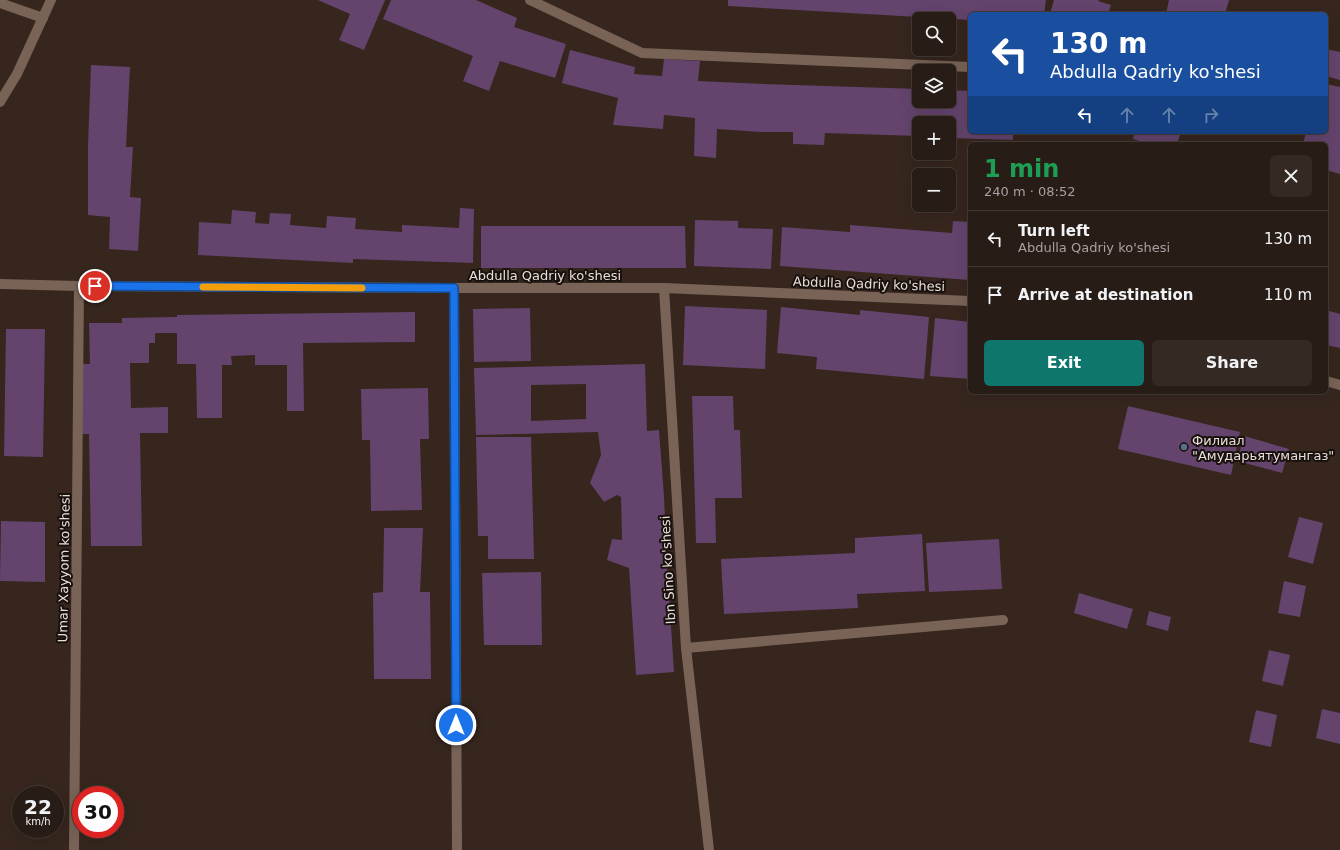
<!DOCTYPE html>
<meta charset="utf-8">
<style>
:root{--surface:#281c16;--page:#342923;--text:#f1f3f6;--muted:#a5a1a1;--line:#443a35;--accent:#0f766e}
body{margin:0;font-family:"DejaVu Sans",sans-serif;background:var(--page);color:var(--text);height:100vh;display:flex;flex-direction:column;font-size:15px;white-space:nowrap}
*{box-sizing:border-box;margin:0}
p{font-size:13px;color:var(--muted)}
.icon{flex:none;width:22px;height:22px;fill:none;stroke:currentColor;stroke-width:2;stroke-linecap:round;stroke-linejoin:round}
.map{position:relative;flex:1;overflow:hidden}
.panel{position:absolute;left:968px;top:142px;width:360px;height:252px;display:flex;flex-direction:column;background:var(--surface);border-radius:6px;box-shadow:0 4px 16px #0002,0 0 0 1px var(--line)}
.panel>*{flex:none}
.top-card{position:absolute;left:968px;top:12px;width:360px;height:122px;border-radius:6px;box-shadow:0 4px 16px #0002,0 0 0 1px var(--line);background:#1a4fa0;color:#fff;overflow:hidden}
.buttons{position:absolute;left:912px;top:12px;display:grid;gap:8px}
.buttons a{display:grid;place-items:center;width:44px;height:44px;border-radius:6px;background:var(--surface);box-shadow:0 4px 16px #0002,0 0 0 1px var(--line);font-size:20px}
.speed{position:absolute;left:12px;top:786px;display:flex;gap:8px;font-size:20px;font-weight:700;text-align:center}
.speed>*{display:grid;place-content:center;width:52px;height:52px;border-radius:50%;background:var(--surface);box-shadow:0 4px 16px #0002,0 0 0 1px var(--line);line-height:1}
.speed small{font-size:10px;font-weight:400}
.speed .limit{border:6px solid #d22;background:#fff;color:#111}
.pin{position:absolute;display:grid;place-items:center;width:34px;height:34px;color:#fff;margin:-17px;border:2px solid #fff;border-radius:50%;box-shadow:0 1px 4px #0007}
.me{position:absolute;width:44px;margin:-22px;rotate:0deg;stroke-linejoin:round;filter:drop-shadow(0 0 3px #0008)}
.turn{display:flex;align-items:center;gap:14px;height:84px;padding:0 16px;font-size:18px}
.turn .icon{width:52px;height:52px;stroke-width:2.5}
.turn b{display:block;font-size:28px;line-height:34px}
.lanes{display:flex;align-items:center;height:38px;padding:0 16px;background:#0003;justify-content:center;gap:20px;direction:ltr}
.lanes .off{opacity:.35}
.round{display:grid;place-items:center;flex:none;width:42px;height:42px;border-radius:6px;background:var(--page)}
.head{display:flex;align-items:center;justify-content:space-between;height:68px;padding:0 16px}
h1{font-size:24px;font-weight:700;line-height:30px;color:#1e9e55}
.button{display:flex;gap:8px;margin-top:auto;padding:8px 16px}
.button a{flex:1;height:46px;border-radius:6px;background:var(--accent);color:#fff;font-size:16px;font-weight:700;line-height:46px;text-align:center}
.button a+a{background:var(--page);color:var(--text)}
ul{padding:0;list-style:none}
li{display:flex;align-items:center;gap:12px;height:56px;padding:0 16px;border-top:1px solid var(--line)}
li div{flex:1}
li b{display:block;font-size:15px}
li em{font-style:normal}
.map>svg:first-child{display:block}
</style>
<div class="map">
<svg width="1340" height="850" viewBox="0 0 1340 850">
<rect width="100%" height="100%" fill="#36261e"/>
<g fill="#64446d" fill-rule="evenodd">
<path d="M 318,0 L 385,0 L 364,50 L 339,40 L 350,14 Z"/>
<path d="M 391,0 L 476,0 L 517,18 L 514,27 L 566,44 L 555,78 L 500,61 L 489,91 L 463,81 L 473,56 L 383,19 Z"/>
<path d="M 728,0 L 1046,0 L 1044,14 L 970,14 L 970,20 L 728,6 Z"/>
<path d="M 1054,0 L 1099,0 L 1098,1 L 1111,5 L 1108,14 L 1050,14 Z"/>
<path d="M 1169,0 L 1229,0 L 1225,14 L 1166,14 Z"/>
<path d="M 1326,49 L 1340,52 L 1340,80 L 1326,76 Z"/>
<path d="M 570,50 L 635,67 L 634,74 L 662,76 L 664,59 L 700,61 L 698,81 L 764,84 L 919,89 L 919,101 L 949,101 L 949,90 L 970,91 L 970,132 L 1013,132 L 1013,140 L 949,138 L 949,123 L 919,123 L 919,136 L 825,133 L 824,145 L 793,144 L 793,132 L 761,132 L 717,129 L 716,158 L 694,156 L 695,118 L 664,115 L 663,129 L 613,125 L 618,98 L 562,83 Z"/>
<path d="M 91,65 L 130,67 L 126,147 L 133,147 L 130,197 L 141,198 L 138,251 L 109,249 L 110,217 L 88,215 L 88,145 Z"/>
<path d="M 1326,84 L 1340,87 L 1340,174 L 1326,170 L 1326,144 L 1303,144 L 1306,132 L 1326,132 Z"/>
<path d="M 1015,132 L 1039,132 L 1039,134 L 1015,133 Z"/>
<path d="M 1135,132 L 1181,132 L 1177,144 L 1150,144 L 1133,139 Z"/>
<path d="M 460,208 L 474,209 L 473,263 L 353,259 L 353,263 L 198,255 L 199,222 L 231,224 L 232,210 L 256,212 L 255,223 L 269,224 L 270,213 L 291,214 L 290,225 L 326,228 L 327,216 L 356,218 L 355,229 L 402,232 L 402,225 L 459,228 Z"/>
<path d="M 695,220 L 738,221 L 738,228 L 773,229 L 771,269 L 694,266 Z"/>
<path d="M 953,221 L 970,222 L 970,280 L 780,266 L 782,227 L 850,232 L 850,225 L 952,233 Z"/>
<path d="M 481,226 L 685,226 L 686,268 L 481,268 Z"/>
<path d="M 685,306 L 767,310 L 765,369 L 683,365 Z"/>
<path d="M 781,307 L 860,315 L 860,310 L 929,317 L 924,379 L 816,369 L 817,357 L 777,353 Z"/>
<path d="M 530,308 L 531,361 L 474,362 L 473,309 Z"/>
<path d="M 1326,310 L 1340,314 L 1340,348 L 1326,345 Z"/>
<path d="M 415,312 L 415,342 L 303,343 L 304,411 L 287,411 L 287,365 L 255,365 L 255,355 L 231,356 L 232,365 L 222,365 L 222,418 L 197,418 L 196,364 L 177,364 L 177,333 L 155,333 L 155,343 L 149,343 L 149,363 L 130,363 L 131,408 L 168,407 L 168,433 L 140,433 L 142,546 L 91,546 L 89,434 L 82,434 L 81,364 L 90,364 L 89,323 L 122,323 L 122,318 L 177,317 L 177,315 Z"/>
<path d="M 935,318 L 970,322 L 970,379 L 930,376 Z"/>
<path d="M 6,329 L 45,329 L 43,457 L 4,456 Z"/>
<path d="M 645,364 L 647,431 L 659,430 L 664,496 L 667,566 L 674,672 L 636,675 L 629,568 L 607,560 L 612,539 L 622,540 L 621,497 L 617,495 L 604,502 L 590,483 L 601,455 L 598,432 L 476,435 L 474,368 ZM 586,384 L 586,419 L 531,421 L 531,385 Z"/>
<path d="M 428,388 L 429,439 L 420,439 L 422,510 L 371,511 L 370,440 L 362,440 L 361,389 Z"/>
<path d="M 692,396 L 733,396 L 734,430 L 740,430 L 742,498 L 715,498 L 716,543 L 696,543 Z"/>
<path d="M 1128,406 L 1240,432 L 1231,475 L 1118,449 Z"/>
<path d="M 1244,436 L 1289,449 L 1282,473 L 1237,461 Z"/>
<path d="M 476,437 L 531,437 L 534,559 L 488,559 L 488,536 L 478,536 Z"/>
<path d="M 1299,517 L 1323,523 L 1313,564 L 1288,557 Z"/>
<path d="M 1,521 L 45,522 L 45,582 L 0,581 Z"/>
<path d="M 384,528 L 423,528 L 420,592 L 430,592 L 431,679 L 374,679 L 373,593 L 383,592 Z"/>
<path d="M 922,534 L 925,591 L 857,594 L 858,608 L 724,614 L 721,559 L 855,553 L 855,538 Z"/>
<path d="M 999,539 L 1002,589 L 929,592 L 926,543 Z"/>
<path d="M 541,572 L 542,645 L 484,645 L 482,573 Z"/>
<path d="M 1284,581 L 1306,586 L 1300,617 L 1278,613 Z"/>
<path d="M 1079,593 L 1133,609 L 1127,629 L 1074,613 Z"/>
<path d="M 1149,611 L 1171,617 L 1168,631 L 1146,625 Z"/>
<path d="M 1269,650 L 1290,655 L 1283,686 L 1262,681 Z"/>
<path d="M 1322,709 L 1340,713 L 1340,744 L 1316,738 Z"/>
<path d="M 1256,710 L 1277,715 L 1271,747 L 1249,742 Z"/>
</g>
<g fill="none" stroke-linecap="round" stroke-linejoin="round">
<g stroke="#796356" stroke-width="10">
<path d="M 530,0 L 642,53 L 970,67"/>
<path d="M 0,3 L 43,18"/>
<path d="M 0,102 L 17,74 L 51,0"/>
<path d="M 0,284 L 79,286 L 454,288 L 664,288 L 970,301"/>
<path d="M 454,288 L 457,850"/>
<path d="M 664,288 L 686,648 L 709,850"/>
<path d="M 1326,381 L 1340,385"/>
<path d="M 686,648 L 1003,620"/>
<path d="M 74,850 L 79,286"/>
</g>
</g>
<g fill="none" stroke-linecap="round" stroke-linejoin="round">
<defs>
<path id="route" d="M 95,286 L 454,288 L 456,725"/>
</defs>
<use href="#route" stroke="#114b97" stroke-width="10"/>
<use href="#route" stroke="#1a73e8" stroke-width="7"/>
<path stroke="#f59e0b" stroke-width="7" d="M 203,287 L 362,288"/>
</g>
<circle fill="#5c6f8a" stroke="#18110d" stroke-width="1.5" cx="1184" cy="447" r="4"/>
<g text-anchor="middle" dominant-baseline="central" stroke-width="4" stroke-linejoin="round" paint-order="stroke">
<g font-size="13" fill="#e8ddd8" stroke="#18110d">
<text x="545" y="275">Abdulla Qadriy ko'shesi</text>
<text transform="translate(869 284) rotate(2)">Abdulla Qadriy ko'shesi</text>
<text transform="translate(64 568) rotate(-89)">Umar Xayyom ko'shesi</text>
<text transform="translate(668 570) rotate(-93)">Ibn Sino ko'shesi</text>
</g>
<g font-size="13" fill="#e8ddd8" stroke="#18110d" text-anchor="start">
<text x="1192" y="440">Филиал<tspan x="1192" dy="15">"Амударьятумангаз"</tspan></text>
</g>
</g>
</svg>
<div class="buttons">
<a><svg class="icon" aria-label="search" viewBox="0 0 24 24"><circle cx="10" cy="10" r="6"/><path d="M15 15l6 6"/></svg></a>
<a><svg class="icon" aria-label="layers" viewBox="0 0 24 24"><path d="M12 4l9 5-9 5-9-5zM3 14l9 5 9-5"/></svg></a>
<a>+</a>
<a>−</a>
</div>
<div class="speed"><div>22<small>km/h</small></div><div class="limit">30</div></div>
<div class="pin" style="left:95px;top:286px;background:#d93025"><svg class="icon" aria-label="arrive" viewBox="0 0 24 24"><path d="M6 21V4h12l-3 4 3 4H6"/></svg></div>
<svg class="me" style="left:456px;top:725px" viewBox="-20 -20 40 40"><circle r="17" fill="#1a73e8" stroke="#fff" stroke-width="3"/><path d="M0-11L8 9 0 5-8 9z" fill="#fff"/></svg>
<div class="top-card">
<div class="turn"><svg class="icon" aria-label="left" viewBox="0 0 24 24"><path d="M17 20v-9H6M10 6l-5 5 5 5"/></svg><div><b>130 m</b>Abdulla Qadriy ko'shesi</div></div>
<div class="lanes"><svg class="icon" aria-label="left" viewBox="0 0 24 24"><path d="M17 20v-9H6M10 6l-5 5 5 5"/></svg><svg class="icon off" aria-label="ahead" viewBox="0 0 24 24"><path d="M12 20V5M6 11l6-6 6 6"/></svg><svg class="icon off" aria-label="ahead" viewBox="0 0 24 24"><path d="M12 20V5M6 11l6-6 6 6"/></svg><svg class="icon off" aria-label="right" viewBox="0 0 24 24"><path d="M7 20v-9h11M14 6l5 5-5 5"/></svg></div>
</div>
<section class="panel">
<div class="head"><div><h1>1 min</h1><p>240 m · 08:52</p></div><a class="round"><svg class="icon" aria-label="close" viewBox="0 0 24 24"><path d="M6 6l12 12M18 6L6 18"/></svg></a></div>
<ul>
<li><svg class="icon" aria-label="left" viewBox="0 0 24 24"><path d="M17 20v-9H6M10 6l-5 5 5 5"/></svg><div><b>Turn left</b><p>Abdulla Qadriy ko'shesi</p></div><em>130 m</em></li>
<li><svg class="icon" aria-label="arrive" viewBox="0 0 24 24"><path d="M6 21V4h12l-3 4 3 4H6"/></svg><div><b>Arrive at destination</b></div><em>110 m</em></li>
</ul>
<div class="button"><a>Exit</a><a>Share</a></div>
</section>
</div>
